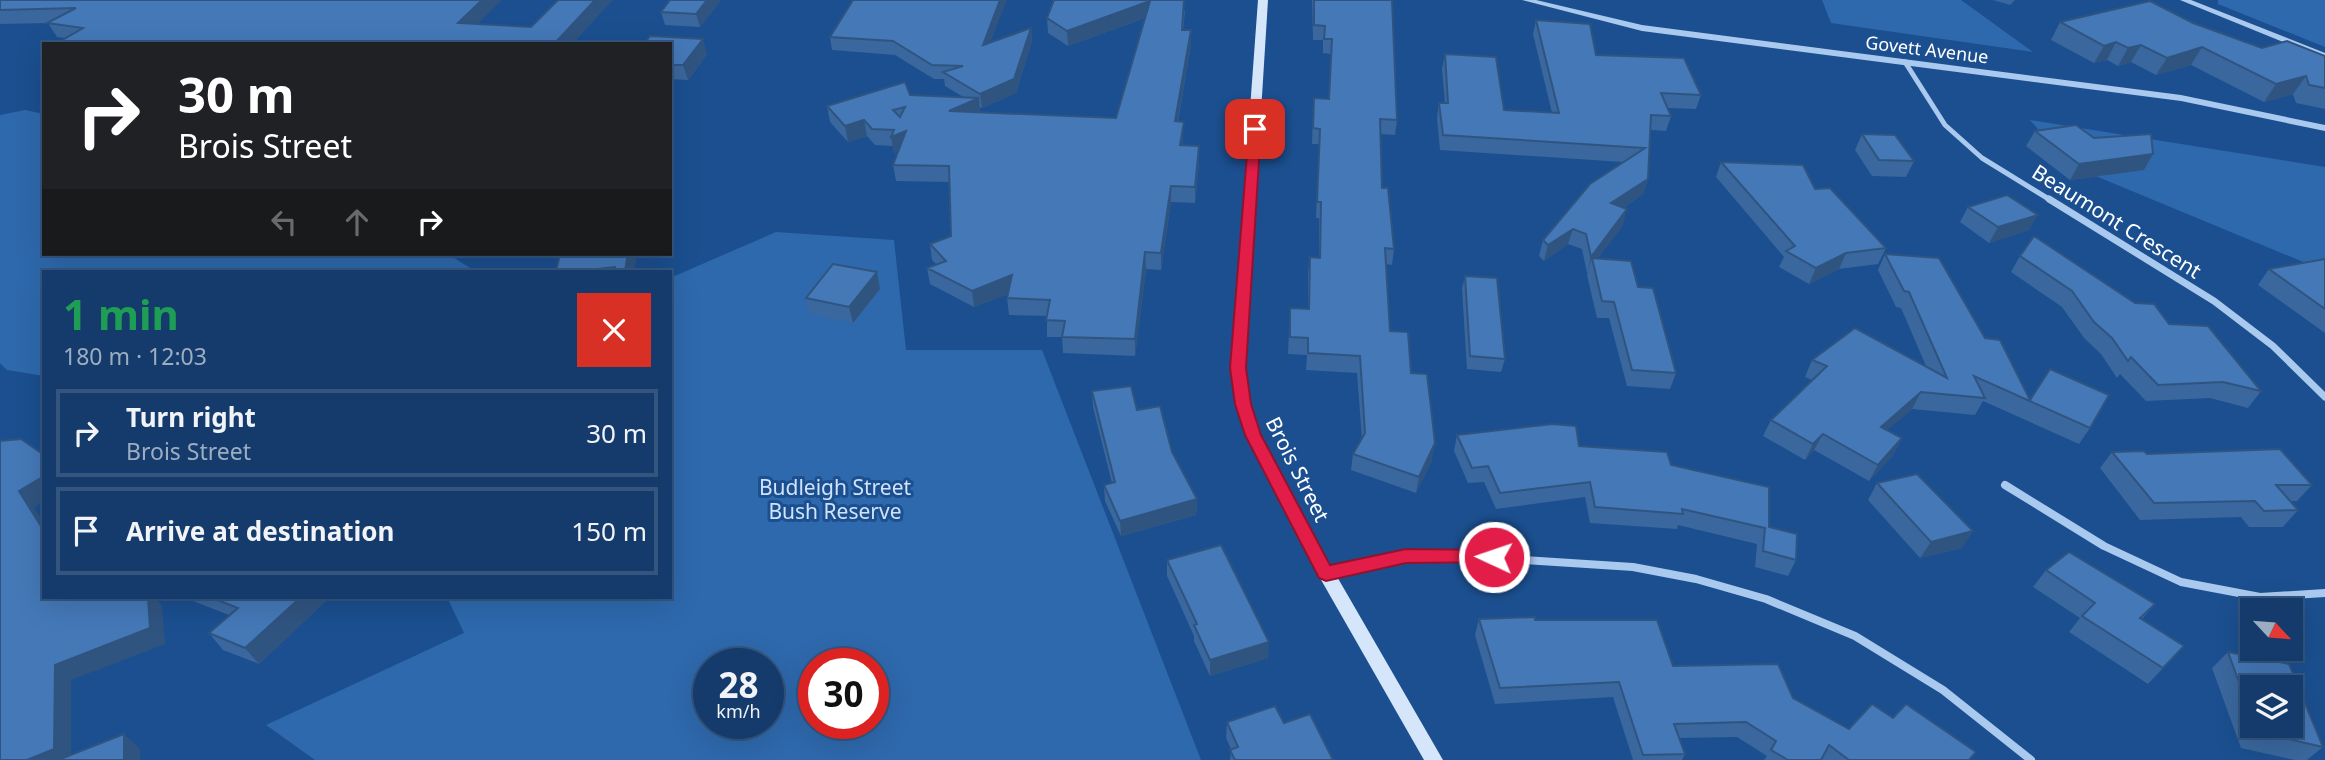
<!DOCTYPE html>
<meta charset="utf-8">
<style>
:root{--surface:#143b6b;--page:#214673;--text:#f1f3f6;--muted:#9dadc1;--line:#33557e}
body{margin:0;font-family:"Noto Sans",sans-serif;background:var(--page);color:var(--text);height:100vh;display:flex;flex-direction:column;font-size:26px;white-space:nowrap}
*{box-sizing:border-box;margin:0}
p{font-size:23px;color:var(--muted)}
.icon{flex:none;width:38px;height:38px;fill:none;stroke:currentColor;stroke-width:2;stroke-linecap:round;stroke-linejoin:round}
.map{position:relative;flex:1;overflow:hidden}
.side{position:absolute;left:42px;top:270px;width:630px;height:329px;display:flex;flex-direction:column;background:var(--surface);border-radius:0px;box-shadow:0 7px 28px #0002,0 0 0 2px var(--line)}
.side>*{flex:none}
.banner{position:absolute;left:42px;top:42px;width:630px;height:214px;border-radius:0px;box-shadow:0 7px 28px #0002,0 0 0 2px var(--line);background:#202124;color:#fff;overflow:hidden}
.needle{width:46px;rotate:116deg}
.controls{position:absolute;left:2240px;top:598px;display:grid;gap:14px}
.controls a{display:grid;place-items:center;width:63px;height:63px;border-radius:0px;background:var(--surface);box-shadow:0 7px 28px #0002,0 0 0 2px var(--line);font-size:35px}
.speed{position:absolute;left:693px;top:648px;display:flex;gap:14px;font-size:35px;font-weight:700;text-align:center}
.speed>*{display:grid;place-content:center;width:91px;height:91px;border-radius:50%;background:var(--surface);box-shadow:0 7px 28px #0002,0 0 0 2px var(--line);line-height:1}
.speed small{font-size:18px;font-weight:400}
.speed .limit{border:10px solid #d22;background:#fff;color:#111}
.pin{position:absolute;display:grid;place-items:center;width:60px;height:60px;color:#fff;margin:-30px;border-radius:14px;box-shadow:0 4px 10px #0006}
.me{position:absolute;width:77px;margin:-38px;rotate:273deg;stroke-linejoin:round;filter:drop-shadow(0 0 5px #0008)}
.turn{display:flex;align-items:center;gap:24px;height:147px;padding:0 21px;font-size:32px}
.turn .icon{width:91px;height:91px;stroke-width:2.5}
.turn b{display:block;font-size:49px;line-height:60px}
.lanes{display:flex;align-items:center;height:66px;padding:0 21px;background:#0003;justify-content:center;gap:35px;direction:ltr}
.lanes .off{opacity:.35}
.round{display:grid;place-items:center;flex:none;width:74px;height:74px;border-radius:0px;background:var(--page)}
.summary{display:flex;align-items:center;justify-content:space-between;height:119px;padding:0 21px}
h1{font-size:42px;font-weight:700;line-height:52px;color:#1e9e55}
ul{padding:0;list-style:none}
li{display:flex;align-items:center;gap:21px;height:88px;margin:0 14px 10px;padding:0 7px;border:4px solid var(--line);border-radius:0px}
li div{flex:1}
li b{display:block;font-size:26px}
li em{font-style:normal}
.map>svg:first-child{display:block}
</style>
<div class="map">
<svg width="2325" height="760" viewBox="0 0 2325 760">
<rect width="100%" height="100%" fill="#1b4f8f"/>
<g fill="#2e69ad" fill-rule="evenodd">
<path d="M 1822,0 L 1961,0 L 2033,52 L 1831,23 Z"/>
<path d="M 2218,0 L 2325,0 L 2325,47 L 2218,4 Z"/>
<path d="M 25,110 L 44,114 L 44,254 L 448,254 L 475,271 L 44,271 L 44,376 L 7,370 L 0,363 L 0,115 Z"/>
<path d="M 2030,120 L 2325,167 L 2325,271 L 2098,177 L 2049,142 Z"/>
<path d="M 776,232 L 894,240 L 906,350 L 1042,350 L 1201,760 L 315,760 L 266,725 L 464,633 L 447,597 L 670,597 L 670,278 ZM 709,663 L 768,663 L 768,723 L 709,723 ZM 814,663 L 873,663 L 873,723 L 814,723 Z"/>
</g>
<g fill="none" stroke-linecap="round" stroke-linejoin="round">
<path stroke="#a9c9ee" stroke-width="5" d="M 1905,62 L 1945,125 L 1982,158 L 2052,201"/>
<path stroke="#a9c9ee" stroke-width="7" d="M 2049,199 L 2214,301 L 2273,346 L 2325,397"/>
<g stroke="#a9c9ee" stroke-width="8">
<path d="M 2005,485 L 2104,546 L 2181,582 L 2260,597 L 2325,593"/>
<path d="M 1326,573 L 1406,556 L 1447,555 L 1633,567 L 1696,579 L 1766,599 L 1855,636 L 1943,690 L 2031,760"/>
</g>
<g fill="#a9c9ee" fill-rule="evenodd">
<path d="M 1522,0 L 1536,0 L 1642,25 L 2181,95 L 2325,125 L 2325,131 L 2181,101 L 1642,31 Z"/>
<path d="M 2180,0 L 2191,0 L 2325,53 L 2325,59 Z"/>
</g>
<path fill="#d6e6fa" fill-rule="evenodd" d="M 1258,0 L 1268,0 L 1245,368 L 1250,404 L 1260,435 L 1332,568 L 1443,760 L 1424,760 L 1320,578 L 1246,435 L 1236,404 L 1231,368 Z"/>
</g>
<g fill="#3a679d" fill-rule="evenodd">
<path d="M 0,0 L 531,27 L 558,0 L 612,0 L 572,44 L 60,44 L 59,42 L 65,38 L 57,37 L 48,23 L 0,24 Z"/>
<path d="M 670,0 L 721,0 L 700,27 L 665,25 L 661,12 Z"/>
<path d="M 1312,0 L 1392,0 L 1397,120 L 1395,135 L 1380,134 L 1382,188 L 1394,249 L 1392,265 L 1386,264 L 1390,331 L 1411,373 L 1432,460 L 1416,493 L 1351,470 L 1353,454 L 1362,439 L 1357,373 L 1306,370 L 1307,355 L 1288,354 L 1290,308 L 1308,309 L 1308,273 L 1310,257 L 1319,258 L 1319,218 L 1316,218 L 1319,144 L 1312,144 L 1313,113 L 1314,98 L 1329,99 L 1331,54 L 1323,53 L 1323,40 L 1313,40 Z"/>
<path d="M 1993,0 L 2015,0 L 2010,5 Z"/>
<path d="M 1185,11 L 1183,30 L 1191,30 L 1191,45 L 1178,122 L 1183,138 L 1182,145 L 1199,162 L 1195,203 L 1171,202 L 1161,270 L 1146,269 L 1135,356 L 1063,353 L 1062,337 L 1047,337 L 1047,316 L 1009,315 L 1007,298 L 1008,294 L 974,307 L 930,284 L 927,268 L 936,264 L 932,260 L 930,244 L 951,236 L 950,182 L 896,181 L 893,165 L 898,151 L 894,153 L 893,146 L 875,145 L 867,136 L 848,142 L 830,122 L 827,106 L 910,95 L 965,98 L 945,86 L 944,79 L 934,79 L 895,55 L 832,50 L 830,37 L 990,42 L 1031,28 L 1032,41 L 1016,93 L 982,108 L 980,107 L 980,113 L 1116,118 L 1145,18 L 1068,46 L 1048,33 L 1047,18 Z"/>
<path d="M 1536,20 L 1596,55 L 1701,95 L 1696,109 L 1668,108 L 1671,116 L 1666,131 L 1651,130 L 1648,179 L 1643,194 L 1623,208 L 1623,225 L 1597,259 L 1638,287 L 1676,373 L 1670,389 L 1627,386 L 1609,318 L 1597,318 L 1587,275 L 1588,271 L 1587,273 L 1582,249 L 1568,244 L 1544,261 L 1539,256 L 1543,240 L 1623,162 L 1440,150 L 1437,118 L 1439,103 L 1445,103 L 1442,69 L 1445,54 L 1504,110 L 1552,113 L 1533,34 Z"/>
<path d="M 2060,22 L 2193,23 L 2262,48 L 2325,56 L 2325,109 L 2296,103 L 2293,94 L 2264,102 L 2191,65 L 2156,75 L 2131,62 L 2118,66 L 2107,60 L 2094,63 L 2051,40 Z"/>
<path d="M 670,44 L 707,54 L 688,80 L 670,79 Z"/>
<path d="M 2035,131 L 2094,138 L 2144,170 L 2070,180 L 2026,146 Z"/>
<path d="M 1862,134 L 1914,161 L 1906,177 L 1872,176 L 1855,150 Z"/>
<path d="M 1721,162 L 1815,189 L 1886,248 L 1878,264 L 1839,269 L 1809,284 L 1779,267 L 1784,257 L 1716,177 Z"/>
<path d="M 1968,207 L 2029,230 L 1989,243 L 1960,222 Z"/>
<path d="M 560,254 L 637,254 L 634,271 L 556,271 Z"/>
<path d="M 1885,254 L 1985,338 L 2030,400 L 2090,428 L 2079,444 L 1983,401 L 1975,415 L 1912,409 L 1887,430 L 1902,438 L 1893,455 L 1869,481 L 1814,450 L 1805,460 L 1763,436 L 1771,420 L 1812,380 L 1805,377 L 1812,360 L 1926,366 L 1901,308 L 1896,307 L 1878,270 Z"/>
<path d="M 2020,256 L 2135,303 L 2169,324 L 2261,391 L 2248,408 L 2210,398 L 2146,401 L 2120,374 L 2117,378 L 2101,354 L 2084,338 L 2062,307 L 2011,272 Z"/>
<path d="M 2325,259 L 2325,333 L 2258,285 L 2269,269 Z"/>
<path d="M 1465,276 L 1505,359 L 1501,372 L 1467,369 L 1462,289 Z"/>
<path d="M 880,289 L 853,323 L 810,314 L 806,298 Z"/>
<path d="M 1092,391 L 1137,410 L 1197,499 L 1196,515 L 1121,536 L 1105,501 L 1104,485 L 1112,483 L 1093,407 Z"/>
<path d="M 1457,435 L 1579,446 L 1671,465 L 1769,527 L 1796,560 L 1788,576 L 1755,567 L 1757,544 L 1678,525 L 1677,529 L 1590,523 L 1585,497 L 1496,509 L 1484,482 L 1468,483 L 1454,451 Z"/>
<path d="M 2112,452 L 2147,454 L 2312,485 L 2297,501 L 2290,501 L 2298,510 L 2283,527 L 2249,527 L 2241,517 L 2140,520 L 2100,468 Z"/>
<path d="M 1877,483 L 1962,548 L 1920,558 L 1868,500 Z"/>
<path d="M 1167,560 L 1268,658 L 1210,676 L 1194,641 L 1194,636 L 1167,576 Z"/>
<path d="M 2046,570 L 2155,604 L 2142,619 L 2184,646 L 2148,684 L 2069,632 L 2080,618 L 2033,587 Z"/>
<path d="M 183,597 L 330,597 L 259,664 L 223,650 L 209,633 L 229,615 Z"/>
<path d="M 1479,619 L 1535,620 L 1673,666 L 1793,698 L 1849,729 L 1893,718 L 1969,760 L 1764,760 L 1767,756 L 1737,737 L 1679,738 L 1685,754 L 1682,760 L 1633,760 L 1613,697 L 1495,704 L 1475,635 Z"/>
<path d="M 2228,652 L 2323,747 L 2307,760 L 2295,760 L 2241,748 L 2212,668 ZM 2252,688 L 2291,726 L 2252,726 Z"/>
<path d="M 1227,722 L 1284,723 L 1333,760 L 1230,760 L 1231,749 L 1226,738 Z"/>
</g>
<g fill="#305480">
<path d="M 482,0 L 502,0 L 464,37 L 458,23 Z"/>
<path d="M 595,0 L 612,0 L 572,44 L 555,44 Z"/>
<path d="M 707,0 L 721,0 L 700,27 L 696,14 Z"/>
<path d="M 1000,0 L 1007,0 L 984,58 L 983,45 Z"/>
<path d="M 1150,1 L 1150,16 L 1068,46 L 1067,31 Z"/>
<path d="M 1031,28 L 1032,41 L 1016,93 L 982,108 L 980,94 Z"/>
<path d="M 1191,30 L 1191,45 L 1175,137 L 1175,121 Z"/>
<path d="M 703,39 L 707,54 L 688,80 L 683,65 Z"/>
<path d="M 2116,42 L 2107,60 L 2094,63 L 2104,46 Z"/>
<path d="M 2141,45 L 2131,62 L 2118,66 L 2128,48 Z"/>
<path d="M 2202,47 L 2191,65 L 2156,75 L 2167,58 Z"/>
<path d="M 2306,76 L 2293,94 L 2264,102 L 2276,84 Z"/>
<path d="M 979,98 L 980,114 L 949,111 Z"/>
<path d="M 864,120 L 867,136 L 848,142 L 845,126 Z"/>
<path d="M 1184,122 L 1183,138 L 1180,161 L 1180,145 Z"/>
<path d="M 906,131 L 909,147 L 894,153 L 891,137 Z"/>
<path d="M 1199,146 L 1199,162 L 1195,203 L 1195,187 Z"/>
<path d="M 2153,154 L 2144,170 L 2070,180 L 2079,164 Z"/>
<path d="M 1648,179 L 1643,194 L 1606,219 L 1611,203 Z"/>
<path d="M 1171,186 L 1171,202 L 1161,270 L 1161,253 Z"/>
<path d="M 1627,209 L 1623,225 L 1593,264 L 1592,258 L 1587,273 L 1591,257 Z"/>
<path d="M 2038,215 L 2029,230 L 1989,243 L 1998,227 Z"/>
<path d="M 1573,229 L 1568,244 L 1544,261 L 1548,245 Z"/>
<path d="M 1145,252 L 1146,269 L 1135,356 L 1135,339 Z"/>
<path d="M 1846,253 L 1839,269 L 1809,284 L 1816,268 Z"/>
<path d="M 628,254 L 637,254 L 634,271 L 625,271 Z"/>
<path d="M 877,272 L 880,289 L 853,323 L 849,307 Z"/>
<path d="M 1012,275 L 1014,292 L 974,307 L 972,291 Z"/>
<path d="M 1921,392 L 1912,409 L 1872,443 L 1881,427 Z"/>
<path d="M 1823,434 L 1814,450 L 1805,460 L 1813,444 Z"/>
<path d="M 1902,438 L 1893,455 L 1869,481 L 1878,465 Z"/>
<path d="M 1435,443 L 1432,460 L 1416,493 L 1419,477 Z"/>
<path d="M 44,476 L 44,501 L 34,508 L 44,523 L 44,531 L 19,491 Z"/>
<path d="M 1197,499 L 1196,515 L 1121,536 L 1120,521 Z"/>
<path d="M 1973,531 L 1962,548 L 1920,558 L 1931,542 Z"/>
<path d="M 145,597 L 154,597 L 162,606 L 165,644 L 71,680 L 71,760 L 27,760 L 55,665 Z"/>
<path d="M 301,597 L 330,597 L 259,664 L 245,648 Z"/>
<path d="M 1269,642 L 1268,658 L 1210,676 L 1210,660 Z"/>
<path d="M 124,734 L 140,749 L 140,760 L 124,760 Z"/>
</g>
<g fill="#4478b7" stroke="#305480" stroke-width="2" fill-rule="evenodd">
<path d="M 0,0 L 482,0 L 458,23 L 531,27 L 558,0 L 595,0 L 555,43 L 547,44 L 71,44 L 59,42 L 83,28 L 47,23 L 76,8 L 0,10 Z"/>
<path d="M 670,0 L 707,0 L 696,14 L 661,12 Z"/>
<path d="M 853,0 L 1000,0 L 983,45 L 1031,28 L 1014,79 L 980,94 L 943,72 L 963,66 L 932,65 L 893,41 L 830,37 Z"/>
<path d="M 1054,0 L 1184,0 L 1182,30 L 1191,30 L 1175,121 L 1184,122 L 1180,145 L 1199,146 L 1195,187 L 1171,186 L 1161,253 L 1145,252 L 1135,339 L 1062,337 L 1065,321 L 1046,320 L 1050,300 L 1007,298 L 1012,275 L 972,291 L 927,268 L 946,261 L 930,244 L 951,236 L 949,166 L 893,165 L 906,131 L 891,137 L 894,130 L 872,129 L 864,120 L 845,126 L 827,106 L 905,82 L 910,95 L 979,98 L 949,111 L 1116,118 L 1150,1 L 1067,31 L 1047,18 ZM 905,107 L 900,117 L 893,110 Z"/>
<path d="M 1314,0 L 1392,0 L 1397,120 L 1380,119 L 1382,188 L 1388,188 L 1394,249 L 1385,248 L 1390,331 L 1408,332 L 1411,373 L 1427,374 L 1435,443 L 1419,477 L 1353,454 L 1365,433 L 1360,356 L 1308,353 L 1308,338 L 1290,337 L 1290,308 L 1309,309 L 1310,257 L 1320,258 L 1321,202 L 1317,202 L 1320,129 L 1313,128 L 1314,98 L 1329,99 L 1332,39 L 1324,39 L 1325,26 L 1314,25 Z"/>
<path d="M 2150,1 L 2193,23 L 2262,48 L 2287,41 L 2325,56 L 2325,88 L 2309,85 L 2306,76 L 2276,84 L 2202,47 L 2167,58 L 2141,45 L 2128,48 L 2116,42 L 2104,46 L 2060,22 Z"/>
<path d="M 1536,20 L 1590,24 L 1596,55 L 1684,58 L 1701,95 L 1661,93 L 1671,116 L 1651,115 L 1648,179 L 1611,203 L 1627,209 L 1591,257 L 1586,234 L 1573,229 L 1548,245 L 1543,240 L 1590,184 L 1645,148 L 1443,135 L 1439,103 L 1448,103 L 1445,54 L 1496,57 L 1504,110 L 1559,113 Z"/>
<path d="M 650,36 L 703,39 L 683,65 L 670,65 L 670,44 L 644,44 Z"/>
<path d="M 2076,125 L 2094,138 L 2151,134 L 2153,154 L 2079,164 L 2035,131 Z"/>
<path d="M 1862,134 L 1895,135 L 1914,161 L 1879,160 Z"/>
<path d="M 1721,162 L 1803,165 L 1815,189 L 1830,188 L 1886,248 L 1846,253 L 1816,268 L 1786,251 L 1795,246 Z"/>
<path d="M 2007,195 L 2038,215 L 1998,227 L 1968,207 Z"/>
<path d="M 2034,236 L 2135,303 L 2154,304 L 2169,324 L 2208,326 L 2261,391 L 2223,382 L 2158,385 L 2131,357 L 2128,361 L 2112,338 L 2094,322 L 2072,291 L 2020,256 Z"/>
<path d="M 560,254 L 628,254 L 625,271 L 616,271 L 615,267 L 579,271 L 556,271 Z"/>
<path d="M 1885,254 L 1939,258 L 1985,338 L 2000,340 L 2030,400 L 2050,369 L 2109,395 L 2090,428 L 1974,376 L 1985,398 L 1921,392 L 1881,427 L 1902,438 L 1878,465 L 1823,434 L 1813,444 L 1771,420 L 1827,366 L 1812,360 L 1855,328 L 1947,378 L 1909,292 L 1904,291 Z"/>
<path d="M 1592,258 L 1631,261 L 1638,287 L 1653,288 L 1676,373 L 1632,370 L 1614,302 L 1602,301 Z"/>
<path d="M 2325,259 L 2325,309 L 2269,269 Z"/>
<path d="M 833,264 L 877,272 L 849,307 L 806,298 Z"/>
<path d="M 1465,276 L 1497,278 L 1505,359 L 1470,356 Z"/>
<path d="M 1131,386 L 1137,410 L 1160,406 L 1172,452 L 1197,499 L 1120,521 L 1104,485 L 1115,482 L 1092,391 Z"/>
<path d="M 1552,424 L 1576,426 L 1579,446 L 1667,452 L 1671,465 L 1769,487 L 1769,527 L 1797,534 L 1796,560 L 1763,551 L 1765,528 L 1682,509 L 1683,514 L 1595,507 L 1590,482 L 1500,493 L 1488,466 L 1472,468 L 1457,435 Z"/>
<path d="M 21,439 L 44,455 L 44,476 L 19,491 L 44,531 L 44,597 L 148,597 L 150,628 L 55,665 L 54,749 L 27,760 L 0,760 L 0,441 Z"/>
<path d="M 2280,449 L 2312,485 L 2276,485 L 2298,510 L 2264,511 L 2255,501 L 2154,503 L 2112,452 L 2144,451 L 2147,454 Z"/>
<path d="M 1917,474 L 1973,531 L 1931,542 L 1877,483 Z"/>
<path d="M 1221,545 L 1269,642 L 1210,660 L 1194,625 L 1197,624 L 1167,560 Z"/>
<path d="M 2069,552 L 2155,604 L 2140,618 L 2184,646 L 2163,668 L 2082,616 L 2095,603 L 2046,570 Z"/>
<path d="M 210,597 L 301,597 L 245,648 L 209,633 L 238,608 Z"/>
<path d="M 1535,617 L 1535,620 L 1657,620 L 1673,666 L 1778,664 L 1793,698 L 1849,729 L 1872,704 L 1893,718 L 1906,704 L 1976,752 L 1969,760 L 1849,760 L 1829,745 L 1821,760 L 1788,760 L 1771,750 L 1776,741 L 1746,722 L 1674,724 L 1685,754 L 1643,755 L 1619,682 L 1500,688 L 1479,619 Z"/>
<path d="M 2228,652 L 2289,664 L 2323,747 L 2257,732 L 2255,726 L 2291,726 L 2291,688 L 2252,688 L 2252,718 Z"/>
<path d="M 1275,706 L 1284,723 L 1310,714 L 1333,760 L 1235,760 L 1230,750 L 1238,747 L 1227,722 Z"/>
<path d="M 124,734 L 124,760 L 58,760 Z"/>
</g>
<path fill="#e11d48" stroke="#92132f" stroke-width="2" d="M 1255,125 L 1261,129 L 1246,368 L 1251,404 L 1261,435 L 1330,565 L 1406,549 L 1494,550 L 1501,552 L 1503,557 L 1501,562 L 1406,563 L 1326,581 L 1319,578 L 1245,435 L 1235,404 L 1230,368 L 1249,129 Z"/>
<g text-anchor="middle" dominant-baseline="central" stroke-width="6" stroke-linejoin="round" paint-order="stroke">
<g font-size="18" fill="#fff" stroke="#1b4f8f">
<text transform="translate(1927 49) rotate(7)">Govett Avenue</text>
</g>
<g font-size="21" fill="#fff" stroke="#1b4f8f">
<text transform="translate(2117 221) rotate(32)">Beaumont Crescent</text>
<text transform="translate(1298 469) rotate(63)">Brois Street</text>
</g>
<g font-size="21" fill="#cfe3fa" stroke="#1b4f8f">
<text x="835" y="487">Budleigh Street<tspan x="835" dy="24">Bush Reserve</tspan></text>
</g>
</g>
</svg>
<div class="controls">
<a><svg class="needle" viewBox="-14 -14 28 28"><path d="M0-13l5 13h-10z" fill="#e53935"/><path d="M0 13l5-13h-10z" fill="#9dadc1"/></svg></a>
<a><svg class="icon" aria-label="layers" viewBox="0 0 24 24"><path d="M12 4l9 5-9 5-9-5zM3 14l9 5 9-5"/></svg></a>
</div>
<div class="speed"><div>28<small>km/h</small></div><div class="limit">30</div></div>
<div class="pin" style="left:1255px;top:129px;background:#d93025"><svg class="icon" aria-label="arrive" viewBox="0 0 24 24"><path d="M6 21V4h12l-3 4 3 4H6"/></svg></div>
<svg class="me" style="left:1494px;top:557px" viewBox="-20 -20 40 40"><circle r="17" fill="#e11d48" stroke="#fff" stroke-width="3"/><path d="M0-11L8 9 0 5-8 9z" fill="#fff"/></svg>
<div class="banner">
<div class="turn"><svg class="icon" aria-label="right" viewBox="0 0 24 24"><path d="M7 20v-9h11M14 6l5 5-5 5"/></svg><div><b>30 m</b>Brois Street</div></div>
<div class="lanes"><svg class="icon off" aria-label="left" viewBox="0 0 24 24"><path d="M17 20v-9H6M10 6l-5 5 5 5"/></svg><svg class="icon off" aria-label="ahead" viewBox="0 0 24 24"><path d="M12 20V5M6 11l6-6 6 6"/></svg><svg class="icon" aria-label="right" viewBox="0 0 24 24"><path d="M7 20v-9h11M14 6l5 5-5 5"/></svg></div>
</div>
<section class="side">
<div class="summary"><div><h1>1 min</h1><p>180 m · 12:03</p></div><a class="round" style="background:#d93025;color:#fff"><svg class="icon" aria-label="close" viewBox="0 0 24 24"><path d="M6 6l12 12M18 6L6 18"/></svg></a></div>
<ul>
<li><svg class="icon" aria-label="right" viewBox="0 0 24 24"><path d="M7 20v-9h11M14 6l5 5-5 5"/></svg><div><b>Turn right</b><p>Brois Street</p></div><em>30 m</em></li>
<li><svg class="icon" aria-label="arrive" viewBox="0 0 24 24"><path d="M6 21V4h12l-3 4 3 4H6"/></svg><div><b>Arrive at destination</b></div><em>150 m</em></li>
</ul>
</section>
</div>
